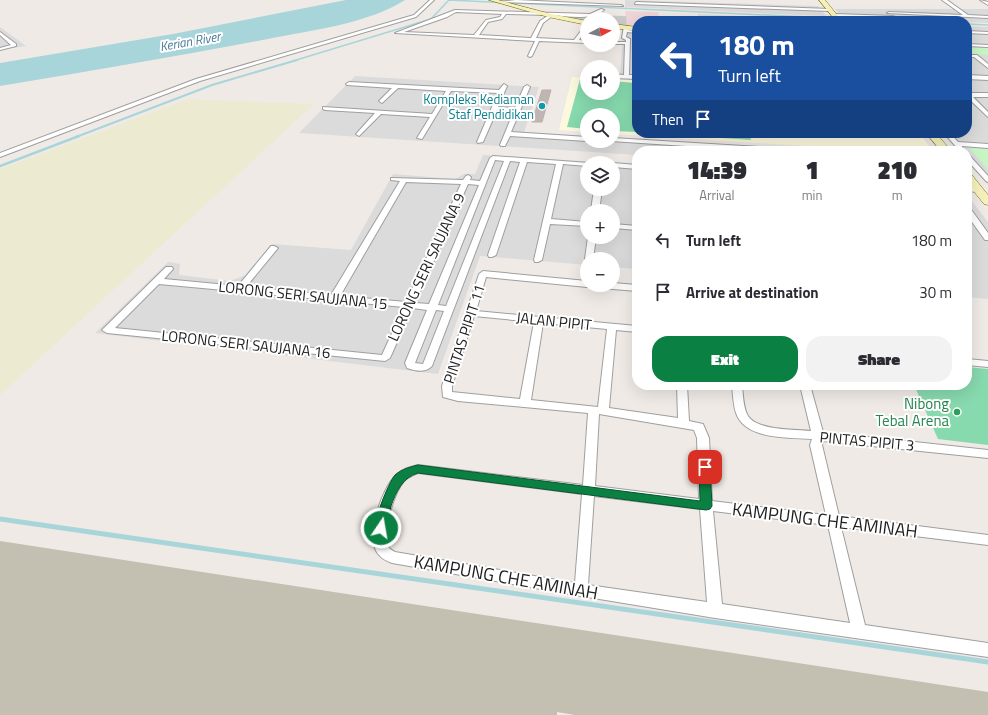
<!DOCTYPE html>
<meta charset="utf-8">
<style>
:root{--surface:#fff;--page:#f2f2f3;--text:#2b2b33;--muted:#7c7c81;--accent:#0b8043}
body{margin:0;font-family:"Titillium Web",sans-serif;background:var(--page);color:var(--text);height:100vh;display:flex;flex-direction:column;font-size:15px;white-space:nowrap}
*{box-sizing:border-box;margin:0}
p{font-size:13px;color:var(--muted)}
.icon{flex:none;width:22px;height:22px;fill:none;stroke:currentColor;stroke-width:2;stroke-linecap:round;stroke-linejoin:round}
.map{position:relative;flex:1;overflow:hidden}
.side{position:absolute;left:632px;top:146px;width:340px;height:244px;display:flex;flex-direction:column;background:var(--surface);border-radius:16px;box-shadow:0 4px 16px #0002}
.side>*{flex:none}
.hud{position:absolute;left:632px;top:16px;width:340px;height:122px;border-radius:16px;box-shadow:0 4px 16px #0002;background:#1a4fa0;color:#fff;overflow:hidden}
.needle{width:26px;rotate:83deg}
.fabs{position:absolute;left:580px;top:12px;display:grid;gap:8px}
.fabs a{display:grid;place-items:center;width:40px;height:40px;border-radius:50%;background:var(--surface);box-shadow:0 4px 16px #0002;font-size:20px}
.pin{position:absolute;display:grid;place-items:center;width:34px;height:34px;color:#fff;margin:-17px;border-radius:8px;box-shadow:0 2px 6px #0006}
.me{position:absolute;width:44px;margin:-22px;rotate:12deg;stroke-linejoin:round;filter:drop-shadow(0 0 3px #0008)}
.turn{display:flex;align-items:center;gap:14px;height:84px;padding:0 20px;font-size:18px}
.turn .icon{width:52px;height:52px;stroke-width:2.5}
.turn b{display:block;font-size:28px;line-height:34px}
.then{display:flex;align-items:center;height:38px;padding:0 20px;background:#0003;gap:8px;font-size:15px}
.eta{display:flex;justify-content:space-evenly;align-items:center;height:68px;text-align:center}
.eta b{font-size:24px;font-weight:800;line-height:28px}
.primary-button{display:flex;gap:8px;margin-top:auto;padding:8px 20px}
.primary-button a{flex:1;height:46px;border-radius:16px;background:var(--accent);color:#fff;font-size:16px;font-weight:800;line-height:46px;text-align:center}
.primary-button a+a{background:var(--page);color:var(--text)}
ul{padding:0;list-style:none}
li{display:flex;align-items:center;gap:12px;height:52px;padding:0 20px}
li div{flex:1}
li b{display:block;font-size:15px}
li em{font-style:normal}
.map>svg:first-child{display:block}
</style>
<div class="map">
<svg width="988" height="715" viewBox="0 0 988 715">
<rect width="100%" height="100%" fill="#efeae5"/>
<g fill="#dcdbdb" fill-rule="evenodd">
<path d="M 625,0 L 818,6 L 826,16 L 625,7 Z"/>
<path d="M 835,9 L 988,9 L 988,23 L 843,17 Z"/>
<path d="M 698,14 L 824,20 L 826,21 L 699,21 Z"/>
<path d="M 967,26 L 988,27 L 988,185 L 967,160 L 967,151 L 960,151 L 944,133 L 967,133 Z"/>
<path d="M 0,27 L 26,46 L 0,50 Z"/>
<path d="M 623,30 L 637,31 L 637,79 L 620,78 Z"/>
<path d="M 355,76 L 539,87 L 524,132 L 587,136 L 587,141 L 613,141 L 613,138 L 830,151 L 637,151 L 637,155 L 299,133 Z"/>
<path d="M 483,155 L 612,163 L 587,163 L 587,189 L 613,189 L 613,163 L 637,165 L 637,269 L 613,267 L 613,259 L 587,259 L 587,265 L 480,256 L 438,374 L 95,333 L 168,262 L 180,264 L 179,275 L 230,281 L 246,275 L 272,244 L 351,250 L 393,174 L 455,179 L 464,174 L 475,174 ZM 587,211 L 613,211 L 613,237 L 587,237 Z"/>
<path d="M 967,195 L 988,222 L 988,299 L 967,297 Z"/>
</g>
<path fill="#efd5d7" d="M 625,11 L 658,12 L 659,18 L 670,18 L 669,21 L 637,21 L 637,27 L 627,26 Z"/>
<path fill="#fdf9df" d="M 572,77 L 587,78 L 587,93 L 613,93 L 613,79 L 637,80 L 637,133 L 919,133 L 933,151 L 886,151 L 613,134 L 613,115 L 587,115 L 587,132 L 559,130 Z"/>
<path fill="#ccc" d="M 578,15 L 626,16 L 627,26 L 613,24 L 613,19 L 587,19 L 587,21 L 574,19 Z"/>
<path fill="#c3c0b1" d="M 0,541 L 988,692 L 988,715 L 575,715 L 557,712 L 557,715 L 0,715 Z"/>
<path fill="#ecebd1" d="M 188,99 L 314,104 L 0,395 L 0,169 Z"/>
<g fill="#c7f6c4">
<path d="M 967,46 L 988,47 L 988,55 L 967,54 Z"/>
<path d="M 969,148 L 988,149 L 988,170 Z"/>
</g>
<g fill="#87d9ae">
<path d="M 580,79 L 587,80 L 587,93 L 613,93 L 613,81 L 635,83 L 634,92 L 637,93 L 637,132 L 613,131 L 613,115 L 587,115 L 587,129 L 567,127 Z"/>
<path d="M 649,133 L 749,133 L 751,140 Z"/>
<path d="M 967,367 L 988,369 L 988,445 L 938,439 L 914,385 L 967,385 Z"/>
</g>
<path fill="#a8d5da" d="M 346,0 L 405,0 C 367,24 312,30 268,39 C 179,56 90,71 0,86 L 0,63 L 173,34 Z"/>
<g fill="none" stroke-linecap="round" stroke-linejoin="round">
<g stroke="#a8d5da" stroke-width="1.5">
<path d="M 967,24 L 988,25"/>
<path d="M 293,61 L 431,19 L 449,0 L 891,21"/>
</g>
<path stroke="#a8d5da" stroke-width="2" d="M 76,137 L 212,85 L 297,60"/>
<path stroke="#a8d5da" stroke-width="2.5" d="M 0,166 L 79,136"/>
<path stroke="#a8d5da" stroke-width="5" d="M 0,519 L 988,662"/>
</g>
<path fill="#bfb5b2" stroke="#bfafa8" d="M 542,90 L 551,90 L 542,122 L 532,122 Z"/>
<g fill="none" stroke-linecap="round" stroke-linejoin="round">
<defs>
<g id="street">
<path d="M 430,0 L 434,0 L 416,17 L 200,81 L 0,157 L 0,153 L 196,79 L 414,15 Z"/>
<path d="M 516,0 L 621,5 L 623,6 L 498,2 Z"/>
<path d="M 942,0 L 947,0 L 968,15 L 988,16 L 988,18 L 887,13 L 889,12 L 963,15 Z"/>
<path d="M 980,0 L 988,2 L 988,5 Z"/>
<path d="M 636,2 L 830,9 L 832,10 L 830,11 L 635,4 Z"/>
<path d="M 601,9 L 604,10 C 591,21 567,16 551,15 L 551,17 L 543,23 L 536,38 L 574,40 L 587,23 L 587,27 L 579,40 L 587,41 L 587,43 L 539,41 L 532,56 L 530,57 L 528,56 L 535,41 L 395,33 L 455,10 L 590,14 ZM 456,12 L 502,14 L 500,17 L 486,20 L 474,35 L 404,32 L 447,17 ZM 506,14 L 549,15 L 540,21 L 531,38 L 479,35 L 488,22 L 502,19 Z"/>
<path d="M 835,14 L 893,16 L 895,17 L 893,18 L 834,16 Z"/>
<path d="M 819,19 L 821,19 L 822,21 L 818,21 Z"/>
<path d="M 705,20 L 733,20 L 735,21 L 703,21 Z"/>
<path d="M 624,26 L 628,26 L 628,30 L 637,31 L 637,33 L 627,32 L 626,37 L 630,39 L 629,75 L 637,75 L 637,79 L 613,78 L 613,74 L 624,75 L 625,44 L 613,44 L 613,42 L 626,42 L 626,40 L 622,38 Z"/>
<path d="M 967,31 L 988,32 L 988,34 L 967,33 Z"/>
<path d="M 0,32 L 16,44 L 16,46 L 0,50 L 0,48 L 11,45 L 0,35 Z"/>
<path d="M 967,44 L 988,45 L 988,47 L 967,46 Z"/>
<path d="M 967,55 L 977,55 L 988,64 L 988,68 L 974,57 L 967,57 Z"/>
<path d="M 967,75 L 988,76 L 988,80 L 967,79 Z"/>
<path d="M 349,82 L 499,90 L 504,84 L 507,86 L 498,107 L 515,108 L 524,87 L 527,85 L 530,87 L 511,132 L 587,137 L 587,141 L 510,136 L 505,146 L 501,146 L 500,145 L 514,111 L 497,110 L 483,142 L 478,143 L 477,142 L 498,93 L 451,91 L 422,139 L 417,138 L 430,117 L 381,114 L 359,136 L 356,134 L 357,133 L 375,113 L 325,110 L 323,109 L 323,107 L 432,114 L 446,91 L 398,88 L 382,103 L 379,101 L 392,88 L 347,85 L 346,84 Z"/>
<path d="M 971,93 L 988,93 L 988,97 L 973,97 L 988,112 L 988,117 L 968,98 L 968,95 Z"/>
<path d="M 944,133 L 950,133 L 958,142 L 988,144 L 988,148 L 962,146 L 962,149 L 958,149 Z"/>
<path d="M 613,138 L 792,149 L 795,151 L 761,151 L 611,141 L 613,141 Z"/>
<path d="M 967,154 L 969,155 L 988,176 L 988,182 L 986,181 L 967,160 Z"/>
<path d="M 493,156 L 589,163 L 587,163 L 587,166 L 563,164 L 551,219 L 587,222 L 587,226 L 550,224 L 542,260 L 538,262 L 535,262 L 534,260 L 556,164 L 527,162 L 496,255 L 492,257 L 489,257 L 488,255 L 520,162 L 510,161 L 432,366 C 425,373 416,371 407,368 L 405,363 L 427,310 L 412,308 L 390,358 L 385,361 L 107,333 L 102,330 L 166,267 L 172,267 L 173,269 L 164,279 L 238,286 L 271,246 L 274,246 L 278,248 L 246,287 L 331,295 L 400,181 L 391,180 L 391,178 L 463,180 L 466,176 L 468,175 L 471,177 L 470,180 L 480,181 L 490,158 ZM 495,160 L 504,161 L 446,306 L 438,305 ZM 406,182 L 461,184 L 406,302 L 340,296 ZM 468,184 L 479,185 L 429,304 L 415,303 ZM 159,284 L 404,307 L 382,355 L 115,328 ZM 436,310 L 444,311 L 423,364 L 415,363 Z"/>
<path d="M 613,163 L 637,165 L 637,169 L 613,167 Z"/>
<path d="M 967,187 L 978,188 L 982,190 L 978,192 L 967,191 Z"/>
<path d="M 594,189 L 602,189 L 599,211 L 591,211 Z"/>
<path d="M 967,208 L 970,208 L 988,233 L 988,240 L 985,240 L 967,215 Z"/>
<path d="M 613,224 L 637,226 L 637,230 L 613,228 Z"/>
<path d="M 588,237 L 596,237 L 593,259 L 587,259 L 587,261 L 585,259 Z"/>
<path d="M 483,271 L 587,281 L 587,285 L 591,285 L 587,287 L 486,277 L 476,311 L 637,326 L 637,332 L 616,330 L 609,408 L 678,418 L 677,385 L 687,385 L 689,421 L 703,424 L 709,438 L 712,501 L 826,515 L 810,445 L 812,439 C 788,437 745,440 736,413 C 733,404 733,394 732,385 L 742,385 C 743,394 743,408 748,416 C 758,431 795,429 811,431 L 800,385 L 810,385 L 823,432 L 988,450 L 988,458 L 823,441 L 822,445 L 839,516 L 988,535 L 988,545 L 841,527 L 865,625 L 988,643 L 988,657 L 715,618 L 581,596 L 392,563 C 387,561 382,559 379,555 C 364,539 382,488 396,475 C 402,469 410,467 418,465 L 583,485 L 588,413 L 458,401 L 443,397 L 442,386 L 479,274 ZM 474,316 L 534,322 L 520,399 L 452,392 L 452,386 ZM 543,323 L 607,329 L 598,407 L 531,400 ZM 599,414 L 694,430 L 697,438 L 699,499 L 595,486 ZM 418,473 L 582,494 L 575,583 L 395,552 C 392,550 389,549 388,546 C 381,533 395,491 404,481 C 408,477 413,475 418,473 ZM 594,496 L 700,509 L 707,602 L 588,585 ZM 713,511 L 828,525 L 850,623 L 722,604 Z"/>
<path d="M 613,283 L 637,285 L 637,291 L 601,288 L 597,285 L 613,285 Z"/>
<path d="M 967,359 L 988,361 L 988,367 L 967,365 Z"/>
</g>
<g id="secondary">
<path d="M 489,0 L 498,0 L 551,14 L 587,21 L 587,25 L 548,17 Z"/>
<path d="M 819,0 L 825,0 L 842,21 L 836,21 Z"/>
<path d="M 613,24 L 637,27 L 637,31 L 613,28 Z"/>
<path d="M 926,133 L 936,133 L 951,151 L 941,151 Z"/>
<path d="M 967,173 L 971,174 L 988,195 L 988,205 L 984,204 L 967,183 Z"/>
</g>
</defs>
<use href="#street" stroke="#9f9f9f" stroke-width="2"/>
<use href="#secondary" stroke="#706d0b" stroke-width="1"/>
<use href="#street" fill="#fff" fill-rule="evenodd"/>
<use href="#secondary" fill="#f6f1bc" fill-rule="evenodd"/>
</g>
<path fill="#0b8043" stroke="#07532c" d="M 705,463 L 710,467 L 712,506 L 710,509 L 706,510 L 418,473 C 403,477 396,492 391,506 C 389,515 389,524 385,531 L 381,533 L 377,531 C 372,522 388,484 395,475 C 402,469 410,467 418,465 L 700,501 L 699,467 Z"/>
<circle fill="#0f9aa8" stroke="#fff" stroke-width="1.5" cx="542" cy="106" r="4"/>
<circle fill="#2e9e5b" stroke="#fff" stroke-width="1.5" cx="957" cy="412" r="4"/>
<g text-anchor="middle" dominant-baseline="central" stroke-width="4" stroke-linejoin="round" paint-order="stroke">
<g font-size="13" font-style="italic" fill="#4a7c9a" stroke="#fff">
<text transform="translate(190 41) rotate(-10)">Kerian River</text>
</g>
<g font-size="13" fill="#0d838f" stroke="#fff" text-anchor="end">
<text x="534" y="99">Kompleks Kediaman<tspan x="534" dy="15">Staf Pendidikan</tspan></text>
</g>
<g font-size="15" fill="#1e1e1e" stroke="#fff">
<text transform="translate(426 267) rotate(-65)">LORONG SERI SAUJANA 9</text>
<text transform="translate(303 295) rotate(6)">LORONG SERI SAUJANA 15</text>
<text transform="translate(554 321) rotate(6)">JALAN PIPIT</text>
<text transform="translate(464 334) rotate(-72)">PINTAS PIPIT 11</text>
<text transform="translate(246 344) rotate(6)">LORONG SERI SAUJANA 16</text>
<text transform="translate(867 441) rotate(5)">PINTAS PIPIT 3</text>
</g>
<g font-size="15" fill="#27864d" stroke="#fff" text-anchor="end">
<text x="949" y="403">Nibong<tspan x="949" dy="17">Tebal Arena</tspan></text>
</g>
<g font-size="18" fill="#1e1e1e" stroke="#fff">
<text transform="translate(825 520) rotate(7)">KAMPUNG CHE AMINAH</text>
<text transform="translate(506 577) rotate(10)">KAMPUNG CHE AMINAH</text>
</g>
</g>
</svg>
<div class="fabs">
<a><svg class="needle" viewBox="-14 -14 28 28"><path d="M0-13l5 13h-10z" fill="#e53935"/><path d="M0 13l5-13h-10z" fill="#7c7c81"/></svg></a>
<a><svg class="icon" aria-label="sound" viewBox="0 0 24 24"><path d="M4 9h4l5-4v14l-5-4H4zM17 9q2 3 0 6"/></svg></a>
<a><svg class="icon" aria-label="search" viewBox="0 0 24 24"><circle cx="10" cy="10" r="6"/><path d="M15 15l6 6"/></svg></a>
<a><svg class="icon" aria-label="layers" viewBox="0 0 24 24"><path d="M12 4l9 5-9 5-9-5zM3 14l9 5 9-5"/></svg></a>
<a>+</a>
<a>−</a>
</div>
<div class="pin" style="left:705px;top:467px;background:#d93025"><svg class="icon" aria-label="arrive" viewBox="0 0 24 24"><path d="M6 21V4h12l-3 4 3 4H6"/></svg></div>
<svg class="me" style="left:381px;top:528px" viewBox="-20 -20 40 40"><circle r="17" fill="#0b8043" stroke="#fff" stroke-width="3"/><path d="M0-11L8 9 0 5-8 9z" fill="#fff"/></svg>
<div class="hud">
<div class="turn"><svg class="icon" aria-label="left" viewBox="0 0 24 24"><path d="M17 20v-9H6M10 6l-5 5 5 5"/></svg><div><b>180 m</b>Turn left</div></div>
<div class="then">Then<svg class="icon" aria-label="arrive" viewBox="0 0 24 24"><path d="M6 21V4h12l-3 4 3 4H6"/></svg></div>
</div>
<section class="side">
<div class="eta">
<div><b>14:39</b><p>Arrival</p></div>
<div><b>1</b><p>min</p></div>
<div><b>210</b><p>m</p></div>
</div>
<ul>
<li><svg class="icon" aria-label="left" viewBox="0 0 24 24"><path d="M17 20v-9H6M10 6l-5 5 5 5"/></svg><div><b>Turn left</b></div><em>180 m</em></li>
<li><svg class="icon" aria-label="arrive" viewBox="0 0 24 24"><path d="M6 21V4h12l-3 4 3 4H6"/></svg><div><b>Arrive at destination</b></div><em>30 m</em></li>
</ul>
<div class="primary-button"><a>Exit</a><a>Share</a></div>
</section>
</div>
